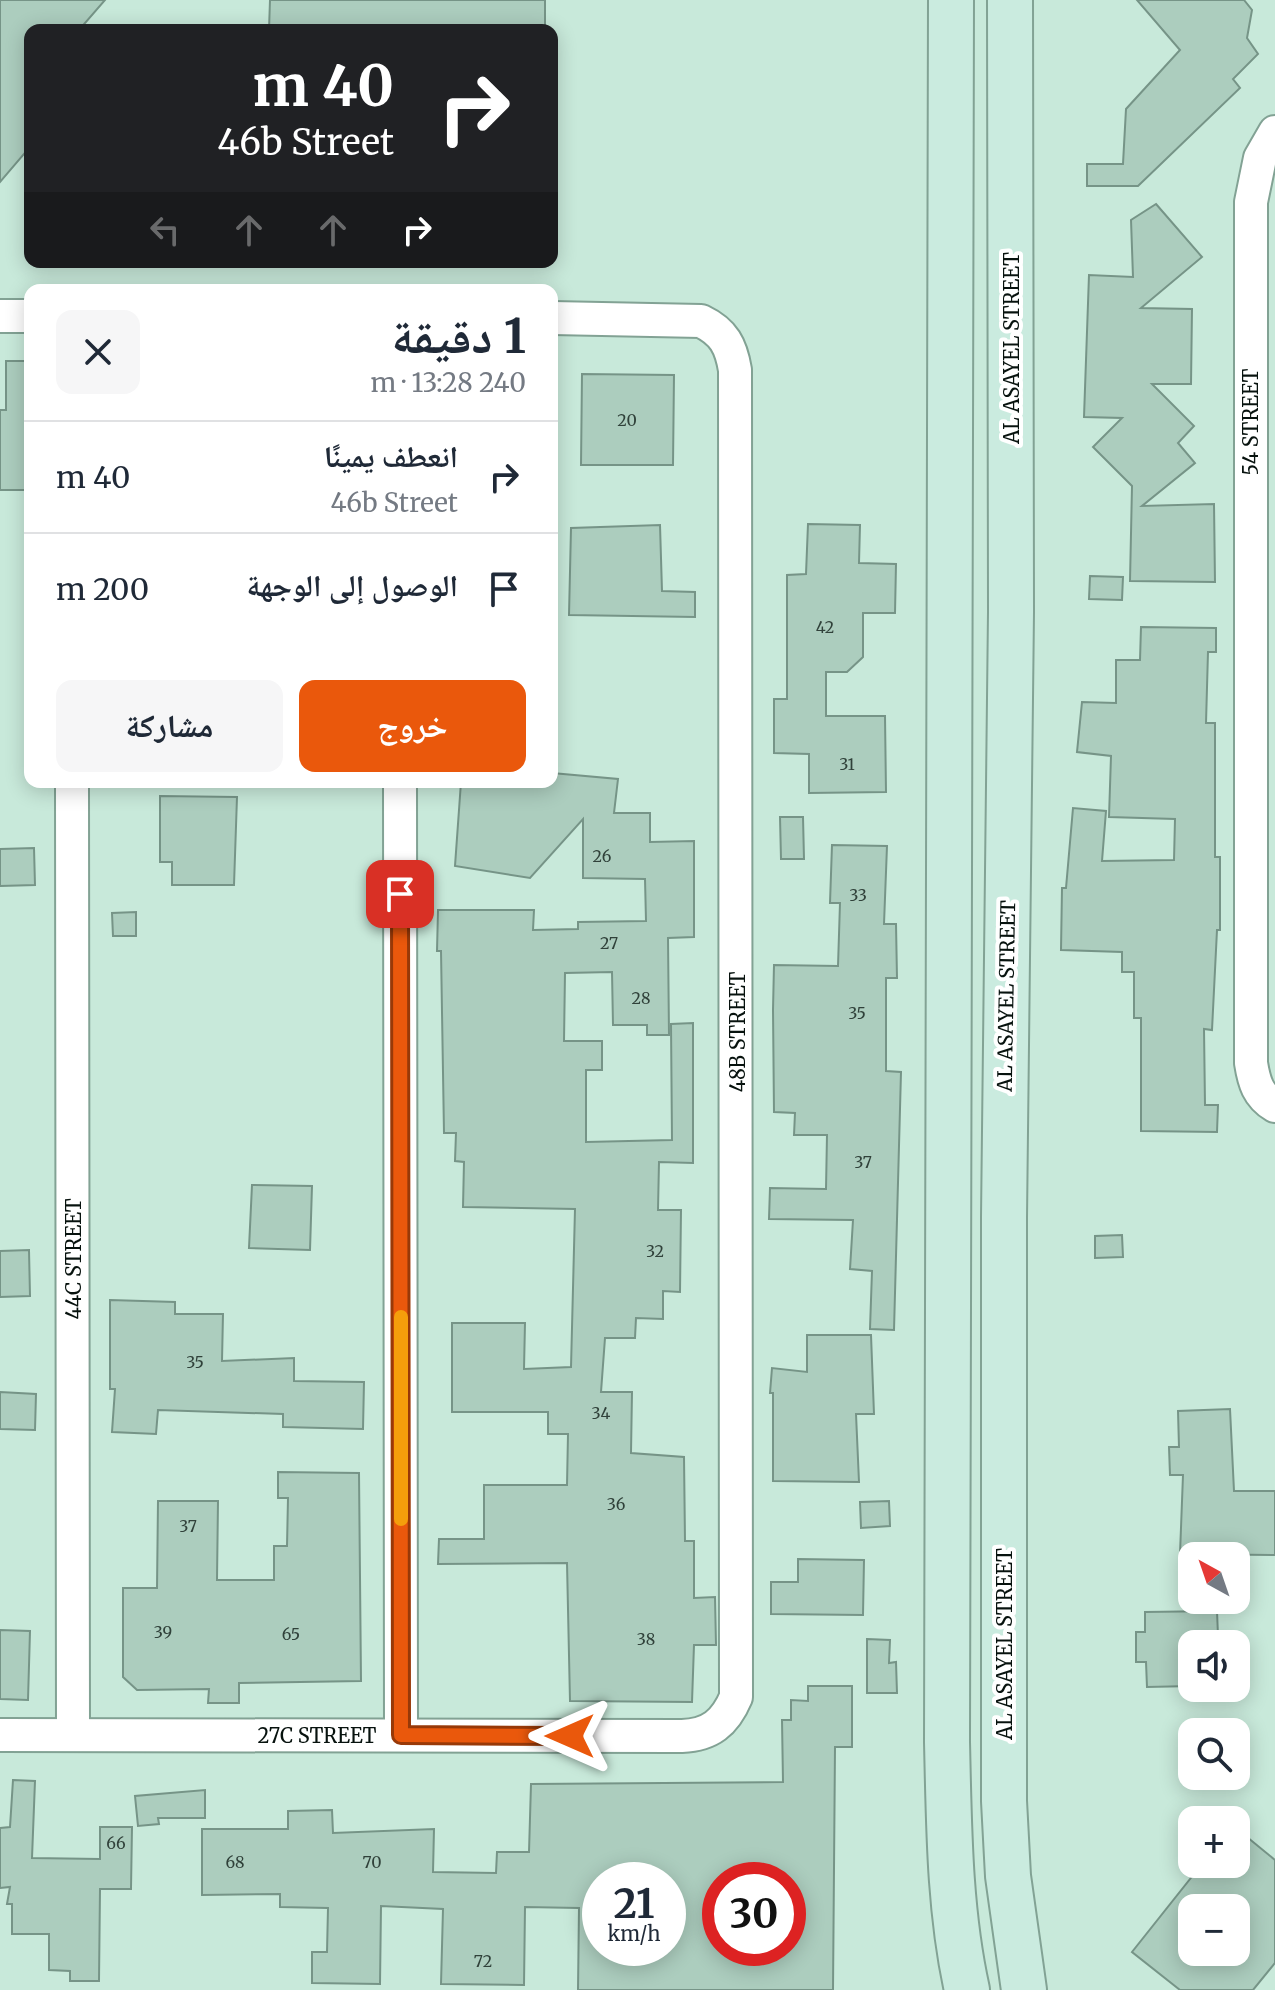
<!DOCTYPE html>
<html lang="ar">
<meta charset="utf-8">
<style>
:root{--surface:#fff;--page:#f6f6f7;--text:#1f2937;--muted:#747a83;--line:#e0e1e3;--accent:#ea580c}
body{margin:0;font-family:Merriweather,"Noto Naskh Arabic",serif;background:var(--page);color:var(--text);direction:rtl;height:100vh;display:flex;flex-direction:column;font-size:30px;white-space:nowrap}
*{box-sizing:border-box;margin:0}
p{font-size:26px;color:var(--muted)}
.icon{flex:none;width:44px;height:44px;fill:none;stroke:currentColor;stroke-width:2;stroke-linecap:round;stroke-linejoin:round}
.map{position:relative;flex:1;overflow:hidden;direction:ltr}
.details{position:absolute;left:24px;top:284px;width:534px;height:504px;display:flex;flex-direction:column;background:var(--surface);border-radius:16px;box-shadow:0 4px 20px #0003;direction:rtl}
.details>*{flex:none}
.banner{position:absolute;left:24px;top:24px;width:534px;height:244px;border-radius:16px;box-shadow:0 4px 20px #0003;direction:rtl;background:#202124;color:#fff;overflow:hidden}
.needle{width:52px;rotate:320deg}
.buttons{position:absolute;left:1178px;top:1542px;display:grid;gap:16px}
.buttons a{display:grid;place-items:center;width:72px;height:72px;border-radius:16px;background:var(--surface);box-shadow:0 4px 20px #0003;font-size:40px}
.speed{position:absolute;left:582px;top:1862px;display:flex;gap:16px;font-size:40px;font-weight:700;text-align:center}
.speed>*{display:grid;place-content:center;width:104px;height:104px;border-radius:50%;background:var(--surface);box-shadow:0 4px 20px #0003;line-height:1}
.speed small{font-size:20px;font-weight:400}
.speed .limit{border:12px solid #d22;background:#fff;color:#111}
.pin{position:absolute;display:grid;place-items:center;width:68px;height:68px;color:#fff;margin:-34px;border-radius:16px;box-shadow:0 4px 12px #0006}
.me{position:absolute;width:88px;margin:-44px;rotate:270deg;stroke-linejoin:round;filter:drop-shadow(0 0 6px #0008)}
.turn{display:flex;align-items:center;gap:28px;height:168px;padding:0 32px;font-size:36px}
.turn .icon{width:104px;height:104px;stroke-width:2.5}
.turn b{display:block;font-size:56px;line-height:68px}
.lanes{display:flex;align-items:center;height:76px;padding:0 32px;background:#0003;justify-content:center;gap:40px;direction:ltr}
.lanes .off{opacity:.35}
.round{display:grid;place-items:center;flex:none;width:84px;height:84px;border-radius:16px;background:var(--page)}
.headline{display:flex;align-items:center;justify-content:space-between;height:136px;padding:0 32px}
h1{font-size:48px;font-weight:700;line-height:60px}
.button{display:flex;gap:16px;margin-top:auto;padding:16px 32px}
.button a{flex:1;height:92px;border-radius:16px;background:var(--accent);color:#fff;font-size:32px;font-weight:700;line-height:92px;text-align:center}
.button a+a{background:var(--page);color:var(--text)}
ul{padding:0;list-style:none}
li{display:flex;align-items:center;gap:24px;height:112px;padding:0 32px;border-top:2px solid var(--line)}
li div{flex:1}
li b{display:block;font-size:30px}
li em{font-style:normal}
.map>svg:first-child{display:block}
</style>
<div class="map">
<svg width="1275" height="1990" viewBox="0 0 1275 1990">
<rect width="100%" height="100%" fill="#c8e9da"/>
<g fill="#accdbe" stroke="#769487" stroke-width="2" fill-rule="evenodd">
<path d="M 0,0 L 105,0 L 79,30 L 30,30 L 30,147 L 0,182 Z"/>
<path d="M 270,0 L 545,0 L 545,30 L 269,30 Z"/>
<path d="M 1137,0 L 1244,0 L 1252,10 L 1247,38 L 1258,54 L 1233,79 L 1240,88 L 1138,186 L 1087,186 L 1087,164 L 1123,164 L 1126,109 L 1180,50 Z"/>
<path d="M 1156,204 L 1202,257 L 1141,308 L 1192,309 L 1191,384 L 1152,384 L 1194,426 L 1178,443 L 1195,463 L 1142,506 L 1214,504 L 1215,582 L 1130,581 L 1132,486 L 1093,447 L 1122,418 L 1084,417 L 1089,275 L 1133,277 L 1131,220 Z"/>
<path d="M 6,361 L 30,361 L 30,490 L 0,490 L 0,410 L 6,410 Z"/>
<path d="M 582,374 L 674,375 L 673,465 L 581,465 Z"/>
<path d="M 808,524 L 860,525 L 859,563 L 896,564 L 895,613 L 863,613 L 863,657 L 847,672 L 826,672 L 826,716 L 885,716 L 886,792 L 809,793 L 809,754 L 774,753 L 774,699 L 787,699 L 787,575 L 806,574 Z"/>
<path d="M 660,525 L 662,591 L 695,592 L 695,617 L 569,615 L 571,528 Z"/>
<path d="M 1090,576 L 1123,577 L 1122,600 L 1089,599 Z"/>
<path d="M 1141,627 L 1216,628 L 1216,652 L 1208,652 L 1206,723 L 1215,723 L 1215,857 L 1220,857 L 1220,930 L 1217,930 L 1212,1030 L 1204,1029 L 1205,1105 L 1218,1105 L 1217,1132 L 1141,1131 L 1141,1018 L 1134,1018 L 1134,972 L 1122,972 L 1122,952 L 1061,950 L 1062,888 L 1066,888 L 1073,808 L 1106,811 L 1102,861 L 1174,860 L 1175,819 L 1109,817 L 1111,756 L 1077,752 L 1082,702 L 1116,703 L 1116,660 L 1140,660 Z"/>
<path d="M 552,773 L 618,779 L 614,813 L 650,813 L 650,842 L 694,841 L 694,937 L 668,938 L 669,1035 L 647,1035 L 647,1025 L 613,1025 L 612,972 L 565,973 L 564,1041 L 602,1041 L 602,1070 L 586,1070 L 586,1142 L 672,1140 L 671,1024 L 693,1023 L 693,1163 L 659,1162 L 658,1210 L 681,1210 L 680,1292 L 663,1291 L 663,1319 L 636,1318 L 635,1338 L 605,1338 L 601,1392 L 632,1392 L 631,1453 L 684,1457 L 685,1541 L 694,1541 L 694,1598 L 715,1597 L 716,1645 L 694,1645 L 692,1702 L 570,1701 L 567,1563 L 438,1564 L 439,1539 L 484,1539 L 484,1485 L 567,1485 L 568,1434 L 548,1434 L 548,1412 L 452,1412 L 452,1323 L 525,1323 L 524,1369 L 571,1367 L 575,1209 L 463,1207 L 464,1162 L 455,1161 L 456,1133 L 444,1133 L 441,951 L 437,951 L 438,910 L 534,910 L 533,930 L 578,929 L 578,922 L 646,921 L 645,879 L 583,878 L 583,819 L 530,878 L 455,866 L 461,782 L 552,782 Z"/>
<path d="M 160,796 L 237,797 L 234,885 L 172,885 L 172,862 L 160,862 Z"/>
<path d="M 780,817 L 803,817 L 804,859 L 781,859 Z"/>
<path d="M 832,845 L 887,846 L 884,924 L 896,924 L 897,978 L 886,978 L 886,1071 L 901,1072 L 894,1330 L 870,1329 L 872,1271 L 850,1269 L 853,1220 L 769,1219 L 770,1188 L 826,1189 L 827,1135 L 794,1135 L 795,1113 L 774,1112 L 773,1010 L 774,965 L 838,966 L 840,903 L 830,903 Z"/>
<path d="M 34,848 L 35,885 L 0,886 L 0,849 Z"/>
<path d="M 136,912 L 136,936 L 113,936 L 112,913 Z"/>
<path d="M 252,1185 L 312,1186 L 310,1250 L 249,1248 Z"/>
<path d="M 1122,1235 L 1123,1257 L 1095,1258 L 1095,1236 Z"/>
<path d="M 29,1250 L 30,1296 L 0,1297 L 0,1251 Z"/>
<path d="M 110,1300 L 175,1302 L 175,1314 L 223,1314 L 222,1361 L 294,1358 L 294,1381 L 364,1382 L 363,1429 L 283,1427 L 283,1414 L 158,1410 L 156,1434 L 112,1432 L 115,1389 L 110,1389 Z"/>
<path d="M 807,1335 L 871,1335 L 874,1414 L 856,1414 L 859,1482 L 773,1481 L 773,1393 L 770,1393 L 772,1368 L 807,1372 Z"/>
<path d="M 0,1392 L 36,1394 L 35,1430 L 0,1429 Z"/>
<path d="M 1230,1409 L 1234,1491 L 1275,1491 L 1275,1555 L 1180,1554 L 1183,1475 L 1170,1475 L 1169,1447 L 1179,1447 L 1178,1411 Z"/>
<path d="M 278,1472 L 359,1473 L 361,1681 L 239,1683 L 239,1703 L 208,1703 L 209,1689 L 137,1690 L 123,1677 L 123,1588 L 157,1588 L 158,1501 L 218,1501 L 217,1580 L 274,1580 L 274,1546 L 287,1546 L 288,1498 L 278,1498 Z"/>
<path d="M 889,1501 L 890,1526 L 861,1528 L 860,1502 Z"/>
<path d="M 798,1559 L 864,1560 L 863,1615 L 771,1614 L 771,1582 L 798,1582 Z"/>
<path d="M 1217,1611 L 1218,1636 L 1192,1636 L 1192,1686 L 1147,1687 L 1146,1662 L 1136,1662 L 1136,1632 L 1145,1632 L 1145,1612 Z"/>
<path d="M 0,1630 L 30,1631 L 28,1700 L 0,1699 Z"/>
<path d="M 867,1639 L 890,1640 L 889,1663 L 896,1662 L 897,1693 L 867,1693 Z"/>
<path d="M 808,1686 L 852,1686 L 852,1747 L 835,1747 L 833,1990 L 578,1990 L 579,1908 L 525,1907 L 524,1985 L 441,1984 L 443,1909 L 381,1906 L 380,1984 L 312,1983 L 312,1952 L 327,1952 L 328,1908 L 280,1907 L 280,1894 L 202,1895 L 202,1829 L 288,1829 L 288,1811 L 332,1810 L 333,1833 L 434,1829 L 433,1872 L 496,1873 L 497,1852 L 529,1852 L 531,1784 L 783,1782 L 782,1720 L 791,1720 L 791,1700 L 808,1701 ZM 600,1880 L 668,1880 L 668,1948 L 600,1948 ZM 720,1880 L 788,1880 L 788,1948 L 720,1948 Z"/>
<path d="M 13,1780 L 35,1781 L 32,1858 L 100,1859 L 100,1827 L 132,1827 L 131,1889 L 100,1889 L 99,1981 L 70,1981 L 70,1971 L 49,1970 L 49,1934 L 12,1934 L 12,1904 L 7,1904 L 10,1887 L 0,1888 L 0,1828 L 10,1827 Z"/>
<path d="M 205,1790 L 205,1818 L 158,1818 L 159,1824 L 138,1826 L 135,1796 Z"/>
<path d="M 1236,1828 L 1275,1860 L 1275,1963 L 1253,1990 L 1180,1990 L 1132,1952 L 1202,1864 L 1236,1864 ZM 1192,1908 L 1236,1908 L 1236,1952 L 1192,1952 Z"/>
</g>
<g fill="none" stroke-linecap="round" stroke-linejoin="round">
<defs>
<g id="street">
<path d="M 1275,132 L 1260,158 L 1251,202 L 1251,1063 C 1254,1082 1258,1096 1275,1106"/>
<path d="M 0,316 L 30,316"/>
<path d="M 72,782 L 73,1735"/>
<path d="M 400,782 L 401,1735"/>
<path d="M 0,1735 L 682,1736 C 710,1735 725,1723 736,1697 L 735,370 C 731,346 724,332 701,321 L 552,318"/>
</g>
<g id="secondary">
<path d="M 951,0 L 947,1742 C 949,1824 949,1909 967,1990"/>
<path d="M 1010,0 L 1011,612 L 1004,1218 L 1004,1801 L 1008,1876 L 1024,1990"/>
</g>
</defs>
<use href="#street" stroke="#82a294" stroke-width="36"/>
<use href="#secondary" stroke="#82a294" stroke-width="48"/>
<use href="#street" stroke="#fff" stroke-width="32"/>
<use href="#secondary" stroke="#caebdf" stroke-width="44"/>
</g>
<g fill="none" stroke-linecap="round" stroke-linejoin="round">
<defs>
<path id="route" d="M 400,894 L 401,1735 L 570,1736"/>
</defs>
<use href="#route" stroke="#983908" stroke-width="20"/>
<use href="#route" stroke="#ea580c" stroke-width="14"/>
<path stroke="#f59e0b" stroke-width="14" d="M 401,1317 L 401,1519"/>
</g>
<g text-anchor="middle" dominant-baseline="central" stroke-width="8" stroke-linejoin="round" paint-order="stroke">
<g font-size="16" fill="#30413a">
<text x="627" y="420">20</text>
<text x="825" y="627">42</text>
<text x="847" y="764">31</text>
<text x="602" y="856">26</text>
<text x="858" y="895">33</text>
<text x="609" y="943">27</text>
<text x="641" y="998">28</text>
<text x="857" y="1013">35</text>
<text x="863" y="1162">37</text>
<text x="655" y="1251">32</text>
<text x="195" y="1362">35</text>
<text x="601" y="1413">34</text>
<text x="616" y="1504">36</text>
<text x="188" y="1526">37</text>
<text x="163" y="1632">39</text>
<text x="291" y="1634">65</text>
<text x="646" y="1639">38</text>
<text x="116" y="1843">66</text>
<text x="235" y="1862">68</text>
<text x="372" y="1862">70</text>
<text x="483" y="1961">72</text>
</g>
<g font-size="20" fill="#07120e" stroke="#fff">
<text transform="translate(1011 348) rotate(-90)">AL ASAYEL STREET</text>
<text transform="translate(1250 422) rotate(-90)">54 STREET</text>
<text transform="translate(1006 996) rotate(-89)">AL ASAYEL STREET</text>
<text transform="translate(737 1032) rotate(-90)">48B STREET</text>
<text transform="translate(73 1259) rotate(-90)">44C STREET</text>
<text transform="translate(1004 1644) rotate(-90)">AL ASAYEL STREET</text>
<text x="317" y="1735">27C STREET</text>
</g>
</g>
</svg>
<div class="buttons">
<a><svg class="needle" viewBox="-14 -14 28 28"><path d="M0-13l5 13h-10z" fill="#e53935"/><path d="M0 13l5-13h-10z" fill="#747a83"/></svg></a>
<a><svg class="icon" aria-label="sound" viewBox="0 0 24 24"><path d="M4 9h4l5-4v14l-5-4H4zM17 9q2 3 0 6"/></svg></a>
<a><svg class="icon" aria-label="search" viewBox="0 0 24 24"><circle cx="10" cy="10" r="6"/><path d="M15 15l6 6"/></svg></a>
<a>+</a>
<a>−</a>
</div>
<div class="speed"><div>21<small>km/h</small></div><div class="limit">30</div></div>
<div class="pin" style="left:400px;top:894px;background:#d93025"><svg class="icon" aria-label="arrive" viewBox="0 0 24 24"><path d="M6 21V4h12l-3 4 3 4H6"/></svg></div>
<svg class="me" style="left:570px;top:1736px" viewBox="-20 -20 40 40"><path d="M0-17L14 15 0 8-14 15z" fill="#ea580c" stroke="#fff" stroke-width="4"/></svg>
<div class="banner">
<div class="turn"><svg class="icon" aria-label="right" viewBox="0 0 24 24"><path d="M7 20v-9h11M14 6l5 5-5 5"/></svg><div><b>40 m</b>46b Street</div></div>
<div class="lanes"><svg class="icon off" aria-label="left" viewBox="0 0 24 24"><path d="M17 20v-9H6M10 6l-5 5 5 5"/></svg><svg class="icon off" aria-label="ahead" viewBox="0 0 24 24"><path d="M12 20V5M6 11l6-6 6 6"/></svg><svg class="icon off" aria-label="ahead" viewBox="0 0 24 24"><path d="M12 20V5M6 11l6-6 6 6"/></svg><svg class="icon" aria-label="right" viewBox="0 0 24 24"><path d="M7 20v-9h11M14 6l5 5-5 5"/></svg></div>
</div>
<section class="details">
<div class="headline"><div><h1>1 دقيقة</h1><p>240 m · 13:28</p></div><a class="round"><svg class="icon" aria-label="close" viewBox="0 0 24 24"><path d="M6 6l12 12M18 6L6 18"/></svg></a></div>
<ul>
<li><svg class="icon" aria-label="right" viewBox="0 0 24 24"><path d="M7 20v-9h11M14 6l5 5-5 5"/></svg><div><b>انعطف يمينًا</b><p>46b Street</p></div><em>40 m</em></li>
<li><svg class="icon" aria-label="arrive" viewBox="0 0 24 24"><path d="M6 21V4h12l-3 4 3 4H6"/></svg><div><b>الوصول إلى الوجهة</b></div><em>200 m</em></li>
</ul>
<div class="button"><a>خروج</a><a>مشاركة</a></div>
</section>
</div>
